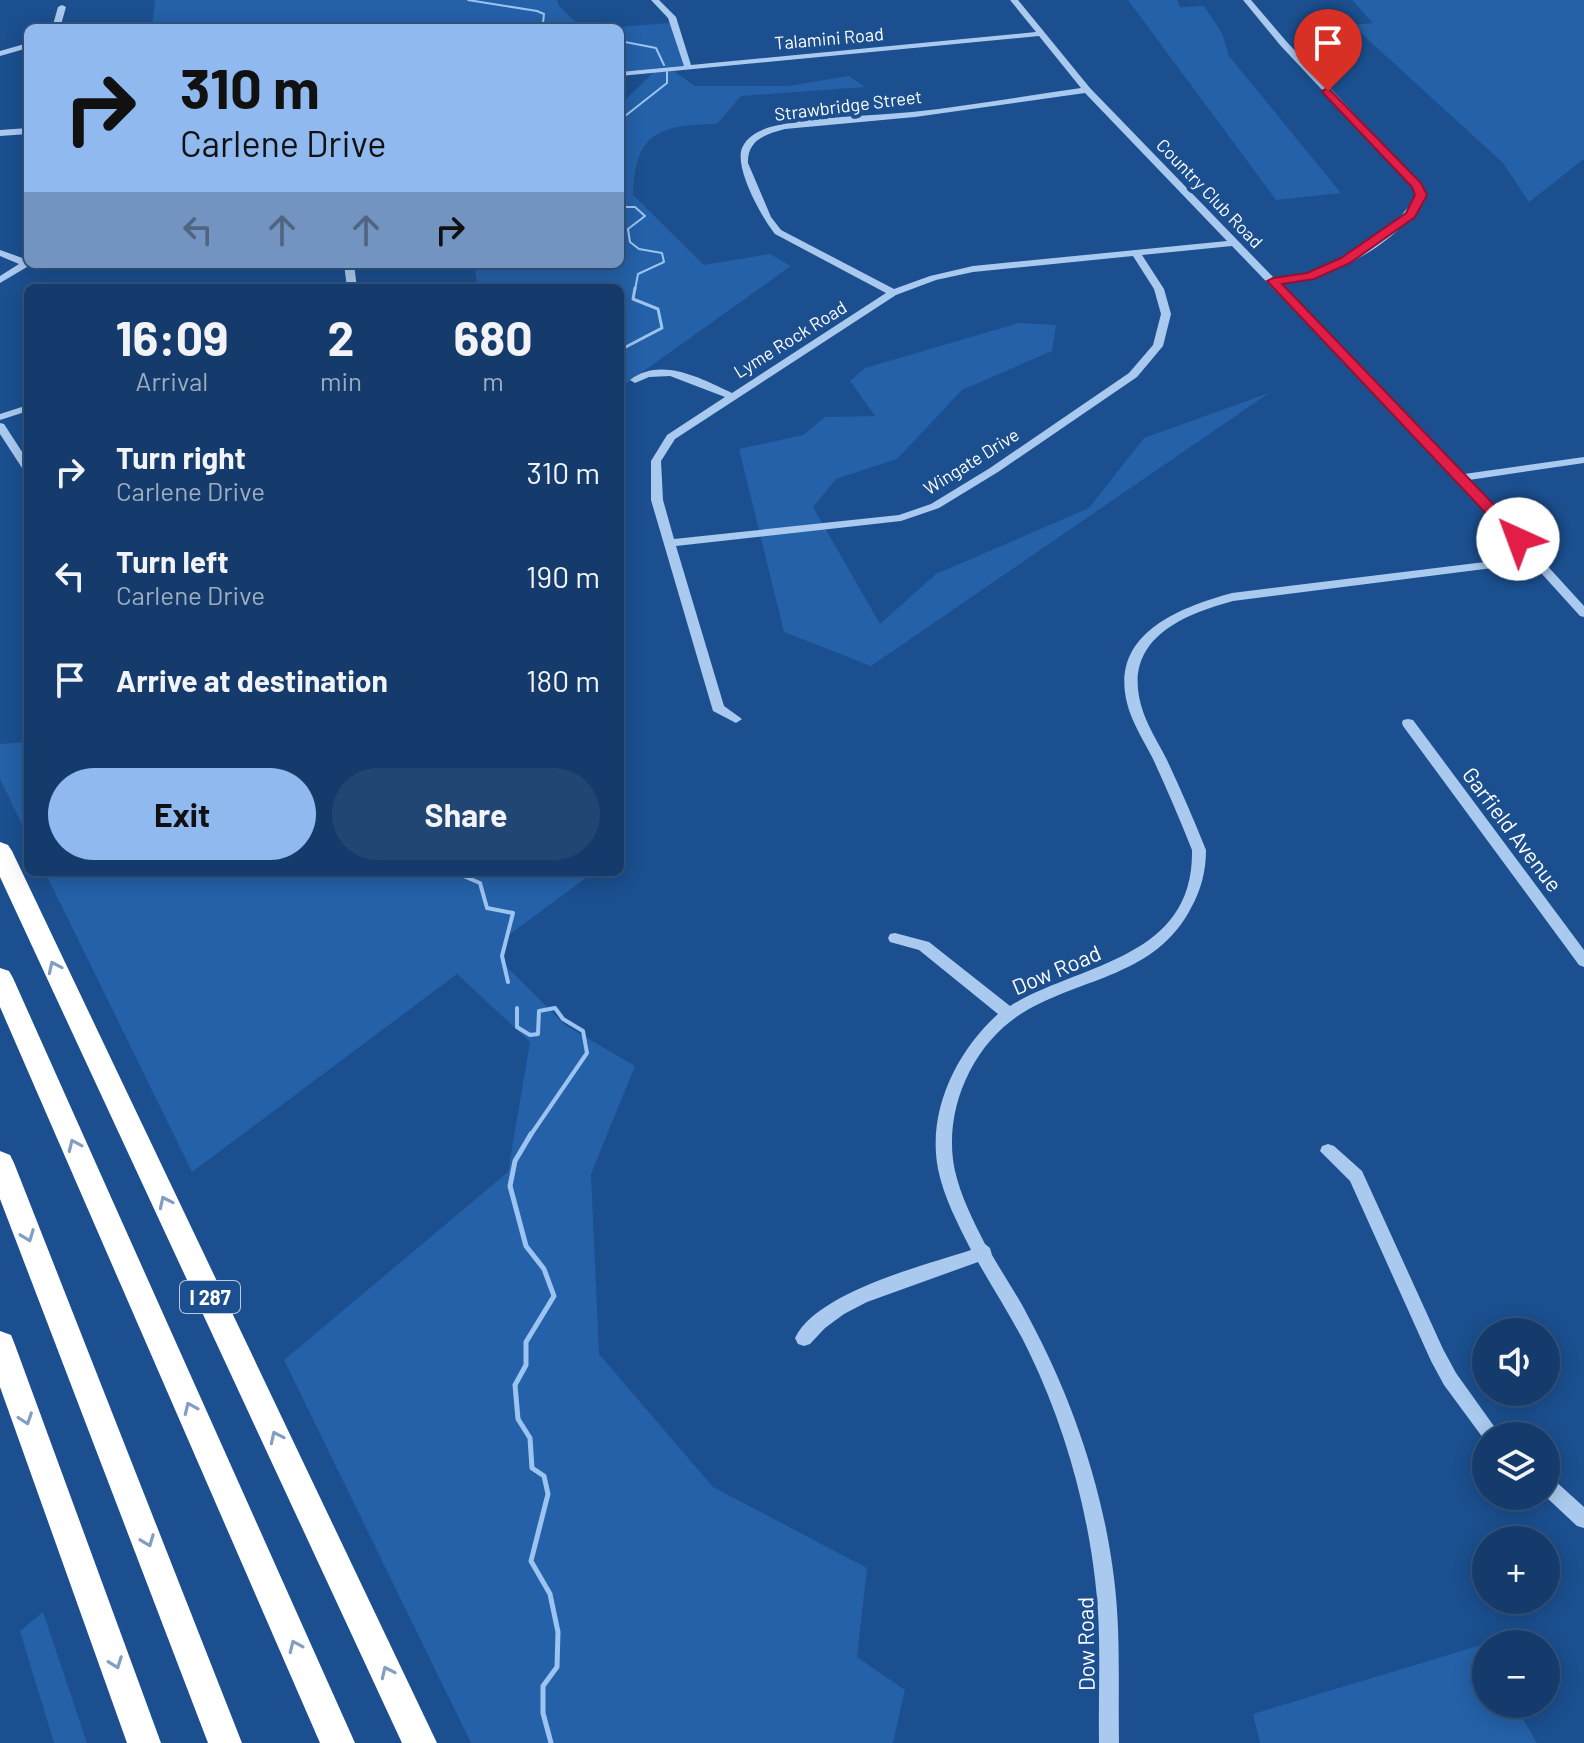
<!DOCTYPE html>
<meta charset="utf-8">
<style>
:root{--surface:#143b6b;--page:#214673;--text:#f1f3f6;--muted:#9dadc1;--line:#33557e;--accent:#90b9f0}
body{margin:0;font-family:Barlow,sans-serif;background:var(--page);color:var(--text);height:100vh;display:flex;flex-direction:column;font-size:30px;white-space:nowrap}
*{box-sizing:border-box;margin:0}
p{font-size:26px;color:var(--muted)}
.icon{flex:none;width:44px;height:44px;fill:none;stroke:currentColor;stroke-width:2;stroke-linecap:round;stroke-linejoin:round}
.map{position:relative;flex:1;overflow:hidden}
.side{position:absolute;left:24px;top:284px;width:600px;height:592px;display:flex;flex-direction:column;background:var(--surface);border-radius:12px;box-shadow:0 4px 20px #0003,0 0 0 2px var(--line)}
.side>*{flex:none}
.top-card{position:absolute;left:24px;top:24px;width:600px;height:244px;border-radius:12px;box-shadow:0 4px 20px #0003,0 0 0 2px var(--line);background:#90b9f0;color:#111;overflow:hidden}
.controls{position:absolute;left:1472px;top:1318px;display:grid;gap:16px}
.controls a{display:grid;place-items:center;width:88px;height:88px;border-radius:50%;background:var(--surface);box-shadow:0 4px 20px #0003,0 0 0 2px var(--line);font-size:40px}
.pin{position:absolute;display:grid;place-items:center;width:68px;height:68px;color:#fff;margin:-82px -34px;border-radius:50% 50% 50% 0;rotate:-45deg;box-shadow:0 0 8px #0007}
.pin .icon{rotate:45deg}
.me{position:absolute;width:88px;margin:-44px;rotate:317deg;stroke-linejoin:round;filter:drop-shadow(0 0 6px #0008)}
.turn{display:flex;align-items:center;gap:28px;height:168px;padding:0 24px;font-size:36px}
.turn .icon{width:104px;height:104px;stroke-width:2.5}
.turn b{display:block;font-size:56px;line-height:68px}
.lanes{display:flex;align-items:center;height:76px;padding:0 24px;background:#0003;justify-content:center;gap:40px;direction:ltr}
.lanes .off{opacity:.35}
.eta{display:flex;justify-content:space-evenly;align-items:center;height:136px;text-align:center}
.eta b{font-size:48px;font-weight:700;line-height:56px}
.primary-button{display:flex;gap:16px;margin-top:auto;padding:16px 24px}
.primary-button a{flex:1;height:92px;border-radius:48px;background:var(--accent);color:#111;font-size:32px;font-weight:700;line-height:92px;text-align:center}
.primary-button a+a{background:var(--page);color:var(--text)}
ul{padding:0;list-style:none}
li{display:flex;align-items:center;gap:24px;height:104px;padding:0 24px}
li div{flex:1}
li b{display:block;font-size:30px}
li em{font-style:normal}
.map>svg:first-child{display:block}
</style>
<div class="map">
<svg width="1584" height="1743" viewBox="0 0 1584 1743">
<rect width="100%" height="100%" fill="#1b4f8f"/>
<g fill="#2461a8">
<path d="M 155,0 L 557,0 L 559,6 L 582,28 L 152,28 Z"/>
<path d="M 1128,0 L 1177,0 L 1180,7 L 1204,6 L 1222,33 L 1229,56 L 1341,193 L 1276,200 Z"/>
<path d="M 1352,0 L 1584,0 L 1584,159 L 1529,202 L 1503,163 L 1352,25 L 1373,23 Z"/>
<path d="M 670,23 L 690,67 L 671,69 L 695,86 L 788,86 L 849,76 L 865,87 L 741,96 L 717,124 C 661,125 635,131 633,195 L 704,265 L 770,254 L 791,266 L 620,388 L 620,288 L 478,288 L 474,264 L 620,264 L 620,105 L 655,71 L 620,72 L 620,28 L 603,28 Z"/>
<path d="M 1019,323 L 1056,325 L 1052,351 L 962,390 L 897,459 L 836,479 L 813,507 L 880,624 L 936,574 L 1089,508 L 1144,438 L 1269,393 L 871,666 L 784,632 L 739,449 L 803,435 L 825,417 L 875,416 L 850,381 L 865,368 Z"/>
<path d="M 28,742 L 28,837 L 0,779 L 0,744 Z"/>
<path d="M 45,872 L 594,872 L 506,937 L 501,961 L 565,1025 L 635,1066 L 591,1174 L 599,1354 L 713,1487 L 867,1568 L 857,1657 L 905,1690 L 893,1743 L 471,1743 L 284,1360 L 508,1172 L 530,1042 L 457,974 L 192,1172 Z"/>
<path d="M 43,1612 L 87,1743 L 54,1743 L 20,1631 Z"/>
<path d="M 1481,1645 L 1486,1654 L 1486,1704 L 1514,1704 L 1537,1743 L 1260,1743 L 1253,1714 Z"/>
</g>
<g fill="none" stroke-linecap="round" stroke-linejoin="round">
<g stroke="#9cc4f0" stroke-width="2">
<path d="M 468,0 L 537,11 L 544,14 L 543,23 L 547,28"/>
<path d="M 620,41 L 656,48 L 664,65"/>
<path d="M 620,120 L 667,83 L 667,72"/>
<path d="M 620,207 L 635,207 L 645,216 L 628,229 L 630,242 L 639,249 L 662,253 L 664,262 L 638,274 L 635,290"/>
</g>
<path stroke="#9cc4f0" stroke-width="3" d="M 620,350 L 662,328 L 658,309 L 633,299 L 635,288"/>
<g stroke="#9cc4f0" stroke-width="4">
<path d="M 454,872 L 480,883 L 487,908 L 513,913 L 502,956 L 508,982"/>
<path d="M 517,1008 L 517,1027 L 530,1035 L 538,1034 L 539,1011 L 555,1008 L 563,1019 L 583,1031 L 587,1053 L 530,1136"/>
</g>
<path stroke="#9cc4f0" stroke-width="5" d="M 531,1134 L 515,1161 L 510,1186 L 526,1246 L 544,1269 L 554,1296 L 526,1342 L 526,1365 L 515,1385 L 518,1419 L 530,1438 L 532,1468 L 544,1476 L 548,1494 L 531,1561 L 550,1594 L 558,1632 L 557,1667 L 543,1686 L 543,1713 L 551,1743"/>
<g fill="#a9c9ee" fill-rule="evenodd">
<path d="M 651,0 L 659,0 L 676,17 L 691,65 L 1036,32 L 1010,0 L 1018,0 L 1090,88 L 1274,278 C 1284,277 1295,277 1305,275 C 1343,265 1398,229 1416,195 L 1413,187 L 1280,45 L 1243,0 L 1251,0 L 1286,41 L 1420,184 L 1426,195 C 1400,243 1332,280 1279,283 L 1464,474 L 1584,457 L 1584,463 L 1469,480 L 1584,606 L 1584,617 L 1580,616 L 1532,563 L 1233,601 C 1181,615 1123,640 1141,705 C 1146,724 1158,742 1167,760 C 1181,790 1194,820 1206,850 C 1206,871 1201,890 1191,908 C 1156,976 1083,977 1024,1012 C 972,1043 942,1112 955,1171 C 961,1197 973,1220 985,1244 L 990,1248 L 992,1255 C 1004,1276 1018,1296 1029,1318 C 1072,1398 1103,1488 1114,1578 C 1121,1633 1118,1688 1119,1743 L 1099,1743 C 1098,1688 1102,1633 1095,1579 C 1086,1502 1063,1422 1029,1352 C 1014,1321 995,1292 978,1262 L 867,1302 L 844,1314 L 825,1328 L 810,1344 L 804,1346 L 798,1344 L 795,1338 C 817,1292 925,1265 971,1250 C 958,1224 944,1198 938,1169 C 927,1111 956,1052 998,1014 L 919,950 L 890,942 L 888,938 L 890,934 L 895,933 L 929,942 L 1010,1006 C 1080,963 1194,960 1192,850 C 1180,820 1167,789 1153,759 C 1144,741 1132,723 1127,703 C 1110,634 1178,608 1232,593 L 1526,557 L 1457,480 L 1232,246 L 1142,255 L 1164,289 L 1171,314 L 1163,346 L 1137,377 L 998,472 L 939,508 L 901,521 L 676,546 L 724,706 L 742,719 L 736,723 L 713,711 L 651,500 L 651,461 L 667,435 L 725,397 L 670,376 L 649,377 L 635,383 L 630,380 C 661,356 702,379 732,393 L 886,293 L 775,234 C 762,218 732,165 743,146 C 750,132 770,126 784,124 C 826,116 870,116 912,112 C 969,106 1025,96 1081,88 L 1039,36 L 620,76 L 620,72 L 684,66 L 668,18 ZM 1085,93 L 1227,241 L 973,266 L 930,276 L 894,289 L 781,230 L 771,217 L 748,163 C 747,140 766,134 785,129 L 915,117 ZM 1133,256 L 1154,289 L 1161,314 L 1153,345 L 1129,373 L 990,468 L 931,504 L 899,515 L 674,539 L 663,500 L 661,461 L 675,439 L 896,295 L 936,280 L 973,272 Z"/>
<path d="M 62,5 L 66,7 L 60,28 L 52,28 L 58,7 Z"/>
<path d="M 28,43 L 28,48 L 0,56 L 0,51 Z"/>
<path d="M 28,128 L 28,134 L 0,136 L 0,130 Z"/>
<path d="M 0,250 L 28,260 L 28,264 L 32,264 L 0,283 L 0,276 L 19,264 L 0,256 Z"/>
<path d="M 344,264 L 354,264 L 357,288 L 347,288 Z"/>
<path d="M 28,405 L 28,411 L 0,420 L 0,414 Z"/>
<path d="M 0,423 L 4,424 L 28,461 L 28,472 L 24,471 L 0,434 Z"/>
<path d="M 1408,719 L 1413,720 L 1584,950 L 1584,967 L 1579,965 L 1403,726 L 1402,723 L 1403,720 Z"/>
<path d="M 1328,1144 L 1334,1146 L 1362,1171 L 1443,1349 L 1456,1373 L 1501,1436 L 1486,1436 L 1486,1442 L 1444,1385 L 1431,1361 L 1350,1181 L 1320,1151 L 1322,1146 Z"/>
<path d="M 1546,1476 L 1553,1479 L 1584,1507 L 1584,1528 L 1577,1526 L 1545,1496 Z"/>
</g>
<g fill="#fff" fill-rule="evenodd">
<path d="M 0,842 L 8,845 L 12,851 L 437,1743 L 402,1743 L 0,877 Z"/>
<path d="M 0,968 L 9,971 L 13,978 L 355,1743 L 320,1743 L 0,1007 Z"/>
<path d="M 0,1151 L 10,1155 L 14,1163 L 242,1743 L 208,1743 L 0,1199 Z"/>
<path d="M 0,1331 L 11,1335 L 15,1345 L 161,1743 L 127,1743 L 0,1387 Z"/>
</g>
</g>
<defs><path id="oneway-chevron" d="M-2-3.5L2.5 0L-2 3.5" fill="none" stroke-width="1.6" stroke-linecap="round" stroke-linejoin="round" transform="scale(2)"/></defs>
<g stroke="#829ec1">
<use href="#oneway-chevron" transform="translate(54 967) rotate(-115)"/>
<use href="#oneway-chevron" transform="translate(74 1145) rotate(-114)"/>
<use href="#oneway-chevron" transform="translate(165 1202) rotate(-115)"/>
<use href="#oneway-chevron" transform="translate(28 1236) rotate(69)"/>
<use href="#oneway-chevron" transform="translate(190 1408) rotate(-114)"/>
<use href="#oneway-chevron" transform="translate(26 1419) rotate(71)"/>
<use href="#oneway-chevron" transform="translate(276 1437) rotate(-115)"/>
<use href="#oneway-chevron" transform="translate(148 1541) rotate(69)"/>
<use href="#oneway-chevron" transform="translate(295 1646) rotate(-114)"/>
<use href="#oneway-chevron" transform="translate(116 1663) rotate(70)"/>
<use href="#oneway-chevron" transform="translate(387 1672) rotate(-115)"/>
</g>
<path fill="#e11d48" stroke="#92132f" stroke-width="2" d="M 1328,88 L 1421,183 L 1427,195 L 1415,217 L 1350,263 L 1314,279 L 1282,284 L 1523,535 L 1523,542 L 1513,542 L 1267,281 L 1273,278 L 1307,273 L 1341,258 L 1406,213 L 1415,195 L 1412,187 L 1324,94 L 1322,91 Z"/>
<g text-anchor="middle" dominant-baseline="central" stroke-width="8" stroke-linejoin="round" paint-order="stroke">
<g font-size="18" fill="#fff" stroke="#1b4f8f">
<text transform="translate(829 38) rotate(-5)">Talamini Road</text>
<text transform="translate(848 105) rotate(-7)">Strawbridge Street</text>
<text transform="translate(1210 193) rotate(46)">Country Club Road</text>
<text transform="translate(790 339) rotate(-32)">Lyme Rock Road</text>
<text transform="translate(971 461) rotate(-32)">Wingate Drive</text>
</g>
<rect fill="#1b4f8f" stroke="#bbcadd" stroke-width="2" x="180" y="1281" width="60" height="32" rx="6"/>
<g font-size="20" font-weight="bold" fill="#fff">
<text x="210" y="1297">I 287</text>
</g>
<g font-size="22" fill="#fff" stroke="#1b4f8f">
<text transform="translate(1513 829) rotate(53)">Garfield Avenue</text>
<text transform="translate(1056 969) rotate(-23)">Dow Road</text>
<text transform="translate(1085 1644) rotate(-91)">Dow Road</text>
</g>
</g>
</svg>
<div class="controls">
<a><svg class="icon" aria-label="sound" viewBox="0 0 24 24"><path d="M4 9h4l5-4v14l-5-4H4zM17 9q2 3 0 6"/></svg></a>
<a><svg class="icon" aria-label="layers" viewBox="0 0 24 24"><path d="M12 4l9 5-9 5-9-5zM3 14l9 5 9-5"/></svg></a>
<a>+</a>
<a>−</a>
</div>
<div class="pin" style="left:1328px;top:91px;background:#d93025"><svg class="icon" aria-label="arrive" viewBox="0 0 24 24"><path d="M6 21V4h12l-3 4 3 4H6"/></svg></div>
<svg class="me" style="left:1518px;top:539px" viewBox="-20 -20 40 40"><circle r="19" fill="#fff"/><path d="M0-13L10 11 0 6-10 11z" fill="#e11d48"/></svg>
<div class="top-card">
<div class="turn"><svg class="icon" aria-label="right" viewBox="0 0 24 24"><path d="M7 20v-9h11M14 6l5 5-5 5"/></svg><div><b>310 m</b>Carlene Drive</div></div>
<div class="lanes"><svg class="icon off" aria-label="left" viewBox="0 0 24 24"><path d="M17 20v-9H6M10 6l-5 5 5 5"/></svg><svg class="icon off" aria-label="ahead" viewBox="0 0 24 24"><path d="M12 20V5M6 11l6-6 6 6"/></svg><svg class="icon off" aria-label="ahead" viewBox="0 0 24 24"><path d="M12 20V5M6 11l6-6 6 6"/></svg><svg class="icon" aria-label="right" viewBox="0 0 24 24"><path d="M7 20v-9h11M14 6l5 5-5 5"/></svg></div>
</div>
<section class="side">
<div class="eta">
<div><b>16:09</b><p>Arrival</p></div>
<div><b>2</b><p>min</p></div>
<div><b>680</b><p>m</p></div>
</div>
<ul>
<li><svg class="icon" aria-label="right" viewBox="0 0 24 24"><path d="M7 20v-9h11M14 6l5 5-5 5"/></svg><div><b>Turn right</b><p>Carlene Drive</p></div><em>310 m</em></li>
<li><svg class="icon" aria-label="left" viewBox="0 0 24 24"><path d="M17 20v-9H6M10 6l-5 5 5 5"/></svg><div><b>Turn left</b><p>Carlene Drive</p></div><em>190 m</em></li>
<li><svg class="icon" aria-label="arrive" viewBox="0 0 24 24"><path d="M6 21V4h12l-3 4 3 4H6"/></svg><div><b>Arrive at destination</b></div><em>180 m</em></li>
</ul>
<div class="primary-button"><a>Exit</a><a>Share</a></div>
</section>
</div>
